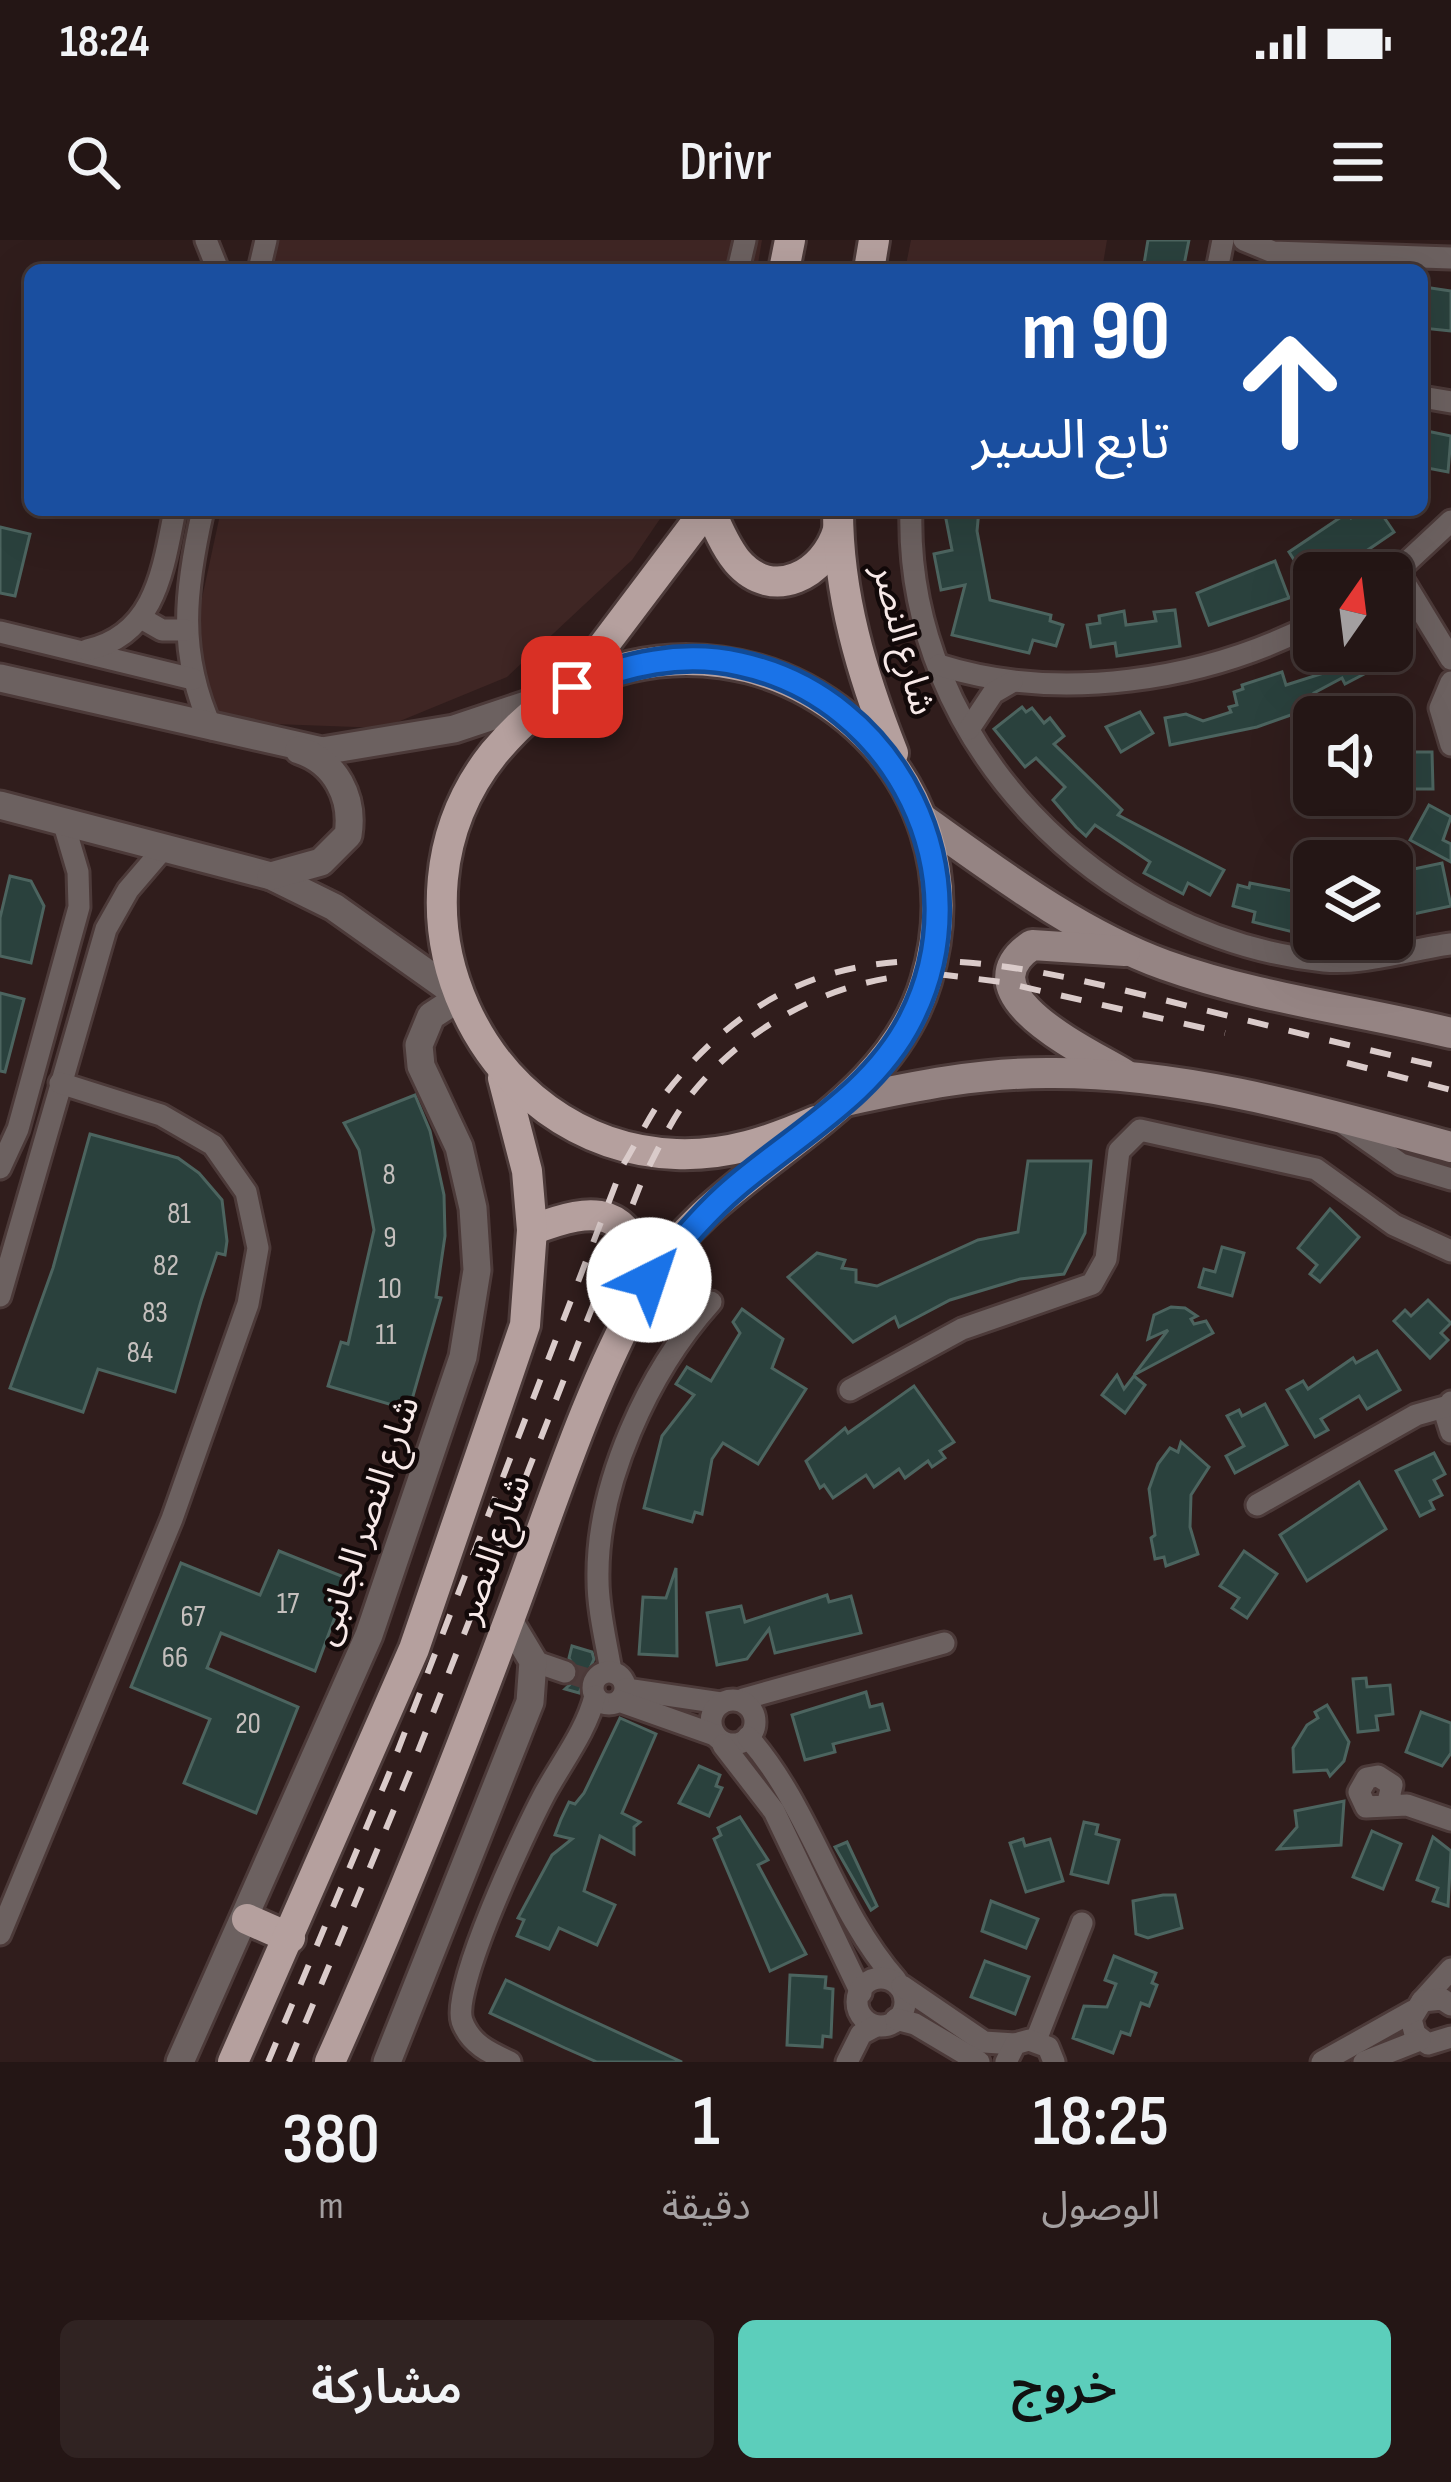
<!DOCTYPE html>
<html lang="ar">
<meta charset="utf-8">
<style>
:root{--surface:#241615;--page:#302322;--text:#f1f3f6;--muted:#a39fa0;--line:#413534;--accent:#5ccebb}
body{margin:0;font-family:"Sofia Sans Condensed","Noto Sans Arabic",sans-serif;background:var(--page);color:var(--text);direction:rtl;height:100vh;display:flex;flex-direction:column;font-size:45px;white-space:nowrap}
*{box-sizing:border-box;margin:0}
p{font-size:39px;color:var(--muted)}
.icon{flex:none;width:66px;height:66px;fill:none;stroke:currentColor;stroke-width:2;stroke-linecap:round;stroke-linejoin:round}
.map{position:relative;height:1822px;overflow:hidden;direction:ltr}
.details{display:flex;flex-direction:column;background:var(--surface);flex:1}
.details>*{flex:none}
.hud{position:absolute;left:24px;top:24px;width:1404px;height:252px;border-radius:18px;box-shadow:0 12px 48px #0002,0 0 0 3px var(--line);direction:rtl;background:#1a4fa0;color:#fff;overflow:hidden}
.needle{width:78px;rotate:14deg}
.buttons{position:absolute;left:1293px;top:312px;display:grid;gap:24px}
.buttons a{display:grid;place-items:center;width:120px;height:120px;border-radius:18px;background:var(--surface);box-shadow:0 12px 48px #0002,0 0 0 3px var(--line);font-size:60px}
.pin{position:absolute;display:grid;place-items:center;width:102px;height:102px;color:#fff;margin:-51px;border-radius:24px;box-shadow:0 6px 18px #0006}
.me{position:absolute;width:132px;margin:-66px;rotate:41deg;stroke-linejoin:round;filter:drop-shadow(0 0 9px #0008)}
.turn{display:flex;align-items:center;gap:42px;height:252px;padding:0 60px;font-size:54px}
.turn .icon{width:156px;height:156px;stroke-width:2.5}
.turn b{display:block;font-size:84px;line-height:102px}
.eta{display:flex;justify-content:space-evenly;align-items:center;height:204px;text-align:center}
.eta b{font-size:72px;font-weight:600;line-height:84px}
.action{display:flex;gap:24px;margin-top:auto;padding:24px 60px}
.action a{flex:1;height:138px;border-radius:18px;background:var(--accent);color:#111;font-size:48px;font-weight:600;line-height:138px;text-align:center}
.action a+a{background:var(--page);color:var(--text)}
.status{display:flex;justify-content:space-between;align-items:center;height:84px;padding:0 60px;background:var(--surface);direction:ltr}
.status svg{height:33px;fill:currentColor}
header{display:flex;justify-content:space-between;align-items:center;height:156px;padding:0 60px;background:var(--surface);font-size:54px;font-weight:600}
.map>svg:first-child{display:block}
</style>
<div class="status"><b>18:24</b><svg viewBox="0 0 49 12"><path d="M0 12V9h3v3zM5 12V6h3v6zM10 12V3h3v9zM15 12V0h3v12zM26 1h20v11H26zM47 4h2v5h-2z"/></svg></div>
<header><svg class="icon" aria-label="menu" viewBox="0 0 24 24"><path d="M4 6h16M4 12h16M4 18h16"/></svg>Drivr<svg class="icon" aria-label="search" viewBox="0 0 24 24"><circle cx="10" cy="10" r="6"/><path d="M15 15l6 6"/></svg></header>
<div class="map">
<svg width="1451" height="1822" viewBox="0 0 1451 1822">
<rect width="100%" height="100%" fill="#301d1c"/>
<g fill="#3f2624">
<path d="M 276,0 L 762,0 L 757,30 L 270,30 Z"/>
<path d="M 911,0 L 1107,0 L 1102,30 L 905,30 Z"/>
<path d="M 221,270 L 666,270 L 632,320 L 507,437 L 383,488 L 221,482 L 204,437 L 199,372 Z"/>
</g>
<g fill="#2a413d" stroke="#4c645f" stroke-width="3">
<path d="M 1148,0 L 1189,0 L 1183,30 L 1143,30 Z"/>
<path d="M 1424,47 L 1451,51 L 1451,91 L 1422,88 Z"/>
<path d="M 1422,190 L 1451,196 L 1448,232 L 1422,227 Z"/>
<path d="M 952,270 L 979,270 L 977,291 L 990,360 L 1051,375 L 1050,381 L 1063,385 L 1056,406 L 1033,400 L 1029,413 L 952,395 L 965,345 L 941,350 L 934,314 L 952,310 L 945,274 Z"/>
<path d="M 1364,270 L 1379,270 L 1394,292 L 1334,333 L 1314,333 L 1314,351 L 1289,312 L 1347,273 L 1351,278 Z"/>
<path d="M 0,287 L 30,294 L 15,356 L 0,353 Z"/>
<path d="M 1275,321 L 1289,358 L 1209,385 L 1197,353 Z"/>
<path d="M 1392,366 L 1412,400 L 1365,427 L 1368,432 L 1345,444 L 1342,438 L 1314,453 L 1316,459 L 1303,463 L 1305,470 L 1257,487 L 1170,505 L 1165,478 L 1186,474 L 1203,481 L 1231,472 L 1229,467 L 1237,465 L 1234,452 L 1243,449 L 1242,445 L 1282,432 L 1286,445 L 1324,433 L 1319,425 L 1346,411 L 1392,411 Z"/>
<path d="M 1175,370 L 1180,406 L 1117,416 L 1115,403 L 1091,407 L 1087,385 L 1100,383 L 1099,376 L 1124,371 L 1126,385 L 1156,381 L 1154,372 Z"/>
<path d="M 1022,467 L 1026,472 L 1032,468 L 1044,483 L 1050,478 L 1064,496 L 1054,504 L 1122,570 L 1118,575 L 1224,630 L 1210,655 L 1188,643 L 1183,654 L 1144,633 L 1150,622 L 1095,585 L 1086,596 L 1076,587 L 1053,560 L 1065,547 L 1036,518 L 1025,527 L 994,489 Z"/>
<path d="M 1140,472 L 1153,493 L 1121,512 L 1106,487 Z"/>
<path d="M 1410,512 L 1432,512 L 1433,549 L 1404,549 L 1403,526 L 1410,526 Z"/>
<path d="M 1429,565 L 1451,577 L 1443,600 L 1451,604 L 1451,622 L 1410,600 Z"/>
<path d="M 1442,623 L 1451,666 L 1404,676 L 1395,633 Z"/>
<path d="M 10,636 L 31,641 L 44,666 L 31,723 L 0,716 L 0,678 Z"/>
<path d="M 1250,643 L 1313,655 L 1314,683 L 1296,679 L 1293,692 L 1253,682 L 1255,672 L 1233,666 L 1238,645 L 1249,648 Z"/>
<path d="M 0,753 L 24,759 L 5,832 L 0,831 Z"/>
<path d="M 415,855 L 430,891 L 444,955 L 445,996 L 436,1057 L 441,1058 L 409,1170 L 328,1146 L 341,1102 L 348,1104 L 374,990 L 359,910 L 344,883 Z"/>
<path d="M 90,894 L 178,918 L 199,933 L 222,960 L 227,1001 L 225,1015 L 217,1013 L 201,1061 L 175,1152 L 98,1129 L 83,1172 L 10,1148 L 53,1028 Z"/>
<path d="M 1028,921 L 1091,921 L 1085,993 L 1064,1034 L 1020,1039 L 950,1060 L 899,1087 L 895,1077 L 853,1102 L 788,1037 L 817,1013 L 845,1020 L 842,1028 L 856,1030 L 856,1042 L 877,1046 L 978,1000 L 1018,992 Z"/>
<path d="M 1330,969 L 1359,997 L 1320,1042 L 1310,1034 L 1317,1025 L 1298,1008 Z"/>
<path d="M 1222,1007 L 1244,1013 L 1232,1056 L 1199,1047 L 1204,1029 L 1215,1032 Z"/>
<path d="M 1428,1060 L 1451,1083 L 1441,1093 L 1448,1100 L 1430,1118 L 1394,1081 L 1405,1070 L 1411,1076 Z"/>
<path d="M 1171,1067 L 1185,1068 L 1197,1076 L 1191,1079 L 1194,1084 L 1206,1081 L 1213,1093 L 1134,1135 L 1168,1090 L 1148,1099 L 1154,1075 Z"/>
<path d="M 742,1069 L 783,1099 L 772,1128 L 806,1149 L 758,1224 L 723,1203 L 712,1219 L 702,1274 L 695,1272 L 692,1282 L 644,1268 L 662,1196 L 694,1155 L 676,1144 L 687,1127 L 711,1141 L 740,1093 L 733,1082 Z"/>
<path d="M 1377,1111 L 1400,1150 L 1367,1169 L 1359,1156 L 1321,1179 L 1328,1190 L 1315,1197 L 1287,1150 L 1303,1141 L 1308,1149 L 1353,1118 L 1356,1123 Z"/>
<path d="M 1117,1135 L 1124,1149 L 1134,1136 L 1145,1145 L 1125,1173 L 1102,1155 Z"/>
<path d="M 914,1146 L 954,1202 L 940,1211 L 945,1218 L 932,1227 L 928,1221 L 905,1238 L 899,1229 L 874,1247 L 866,1235 L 833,1258 L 824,1245 L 820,1248 L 806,1221 L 845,1188 L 848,1193 Z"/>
<path d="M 1265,1164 L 1287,1205 L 1235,1233 L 1226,1216 L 1244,1206 L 1227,1176 L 1239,1170 L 1242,1176 Z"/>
<path d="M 1181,1202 L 1209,1227 L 1191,1255 L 1190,1287 L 1198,1314 L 1166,1326 L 1164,1317 L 1155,1319 L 1151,1298 L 1155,1295 L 1149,1249 L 1158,1224 L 1170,1208 L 1178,1212 Z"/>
<path d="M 1434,1213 L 1445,1234 L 1434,1240 L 1442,1255 L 1430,1261 L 1434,1269 L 1420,1276 L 1396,1231 Z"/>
<path d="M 1359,1242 L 1386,1289 L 1307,1341 L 1280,1295 Z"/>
<path d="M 279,1311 L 349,1339 L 315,1431 L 221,1393 L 207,1428 L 298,1467 L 256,1573 L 184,1543 L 210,1479 L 131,1447 L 181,1323 L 260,1355 Z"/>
<path d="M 1244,1311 L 1277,1334 L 1247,1378 L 1232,1368 L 1239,1358 L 1220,1346 Z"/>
<path d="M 676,1328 L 677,1416 L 639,1414 L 643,1357 L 666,1358 Z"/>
<path d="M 827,1355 L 829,1362 L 851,1356 L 861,1393 L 775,1413 L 769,1389 L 747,1419 L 717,1425 L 707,1373 L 741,1366 L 745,1382 Z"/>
<path d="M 572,1406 L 592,1412 L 594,1419 L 579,1453 L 565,1449 L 579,1436 L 569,1418 Z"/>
<path d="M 1366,1438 L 1367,1447 L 1390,1445 L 1393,1474 L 1376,1476 L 1378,1490 L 1358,1492 L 1353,1439 Z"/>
<path d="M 866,1452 L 870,1467 L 882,1464 L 889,1490 L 833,1504 L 835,1512 L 805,1520 L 792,1475 Z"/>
<path d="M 1327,1465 L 1349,1502 L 1344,1521 L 1330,1536 L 1327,1530 L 1294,1532 L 1293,1508 L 1307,1485 L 1318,1478 L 1315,1472 Z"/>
<path d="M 1421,1472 L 1451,1483 L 1451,1513 L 1442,1526 L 1406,1512 Z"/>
<path d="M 620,1478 L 656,1494 L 622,1573 L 640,1582 L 634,1587 L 634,1614 L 600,1596 L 584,1651 L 615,1665 L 597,1705 L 559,1688 L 549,1709 L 517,1696 L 524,1680 L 518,1678 L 552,1615 L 572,1599 L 555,1595 L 561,1579 L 569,1562 L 575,1564 L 584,1553 Z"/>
<path d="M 699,1526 L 720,1535 L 716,1546 L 722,1548 L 709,1576 L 679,1563 Z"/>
<path d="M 1344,1561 L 1341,1605 L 1278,1609 L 1297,1587 L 1295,1571 Z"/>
<path d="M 740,1577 L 768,1620 L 758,1625 L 806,1714 L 770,1731 L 714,1599 L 721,1595 L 718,1588 Z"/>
<path d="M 1084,1582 L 1098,1585 L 1096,1594 L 1119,1600 L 1108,1643 L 1071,1634 Z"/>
<path d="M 1372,1591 L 1401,1604 L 1383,1649 L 1353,1637 Z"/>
<path d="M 1433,1597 L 1451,1611 L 1448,1666 L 1433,1661 L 1438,1648 L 1417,1640 Z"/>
<path d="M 1023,1599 L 1025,1606 L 1050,1599 L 1063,1641 L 1026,1652 L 1010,1603 Z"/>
<path d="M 847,1602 L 877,1666 L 871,1670 L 835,1607 Z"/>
<path d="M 1163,1655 L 1175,1655 L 1182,1688 L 1148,1698 L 1136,1694 L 1133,1661 Z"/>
<path d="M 991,1661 L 1038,1679 L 1026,1708 L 982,1691 Z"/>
<path d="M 1114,1716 L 1156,1733 L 1152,1743 L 1157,1745 L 1149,1766 L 1141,1763 L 1130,1795 L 1121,1792 L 1113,1813 L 1073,1798 L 1084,1766 L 1107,1767 L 1116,1744 L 1105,1740 Z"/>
<path d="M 985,1721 L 1029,1737 L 1015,1774 L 971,1757 Z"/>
<path d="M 790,1735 L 826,1737 L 825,1748 L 833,1749 L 831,1797 L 823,1796 L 822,1807 L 787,1805 Z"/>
<path d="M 506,1740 L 565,1768 L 682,1822 L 597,1822 L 565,1808 L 490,1773 Z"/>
</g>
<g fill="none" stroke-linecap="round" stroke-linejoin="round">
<path stroke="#4e3c3b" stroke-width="21" stroke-dasharray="21 10" stroke-linecap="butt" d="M 565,1432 L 588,1439"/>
<defs>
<g id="minor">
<path d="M 206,0 L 218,30"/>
<path d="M 1244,0 L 1273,12 L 1451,18"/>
<path d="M 259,30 L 266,0"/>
<path d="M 738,30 L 745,0"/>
<path d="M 1217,30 L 1223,0"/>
<path d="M 1422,157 L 1451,162"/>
<path d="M 203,270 C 185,349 177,413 212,489"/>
<path d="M 911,270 C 904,501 1101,698 1324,721 C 1363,725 1412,709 1451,704"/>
<path d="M 1398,332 L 1451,419"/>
<path d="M 1392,336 L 1451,281"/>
<path d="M 141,378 L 162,390 L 185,390"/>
<path d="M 0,392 L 193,439"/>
<path d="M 87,410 C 156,395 163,329 175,270"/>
<path d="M 939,425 C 1059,463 1203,441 1314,384"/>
<path d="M 1451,442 L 1440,468 L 1451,505"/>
<path d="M 969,489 L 993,453 L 1012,442"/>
<path d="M 1344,884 L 1401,924 L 1451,939"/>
<path d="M 0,928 L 18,889 L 79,667 L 78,632 L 63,581"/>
<path d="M 0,1056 L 106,689 L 128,650 L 164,608"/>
<path d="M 850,1150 L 962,1089 L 1092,1044 L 1106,1019 L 1119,911 L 1140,890 L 1316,929 L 1394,985 L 1451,1011"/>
<path d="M 1451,1162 L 1446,1176 L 1451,1192"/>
<path d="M 1257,1265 L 1416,1175 L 1448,1166"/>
<path d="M 533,1421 L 565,1432"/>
<path d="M 611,1431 C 606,1401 598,1370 598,1340 C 596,1244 649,1131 711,1062"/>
<circle cx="609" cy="1448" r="16"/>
<path d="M 626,1449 L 721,1463"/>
<path d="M 743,1459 L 944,1403"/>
<circle cx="733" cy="1482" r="22"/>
<path d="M 619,1461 L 715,1495"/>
<path d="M 748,1497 C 812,1570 832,1667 896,1740"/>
<path d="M 723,1505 L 774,1571 L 861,1753"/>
<path d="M 1387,1566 L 1392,1545 L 1378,1536 L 1367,1538 L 1359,1552 L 1366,1567 L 1407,1565 L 1451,1580"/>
<path d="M 0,1694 L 172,1279 L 248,1064 L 258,1008 L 246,952 L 213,905 L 161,875 L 60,843"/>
<circle cx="881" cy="1762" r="24"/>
<path d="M 902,1746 L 984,1802 L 1015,1804"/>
<path d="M 1422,1761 L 1451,1729"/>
<path d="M 1451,1765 L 1442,1759 L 1422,1761 L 1411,1779 L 1415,1794 L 1428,1804 L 1451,1797"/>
<path d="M 896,1779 L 915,1784 L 979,1822"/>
<path d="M 1036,1800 L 1082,1683"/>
<path d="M 510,1822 C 490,1813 470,1804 462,1781 C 451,1748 524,1593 544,1555 C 561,1523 586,1492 595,1456"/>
<path d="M 847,1822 L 861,1794 L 876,1786"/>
<path d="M 1006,1822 L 1015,1804 L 1029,1800 L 1048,1807 L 1054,1822"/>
<path d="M 1322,1822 L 1413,1771"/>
<path d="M 1364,1822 L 1420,1800"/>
</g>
<g id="tertiary">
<path d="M 0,438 L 322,511 L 454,489 L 550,457"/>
<path d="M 0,565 L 271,636 L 334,667 L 455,753"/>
<path d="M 271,636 L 321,622 L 348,595 C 354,558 336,522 299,510"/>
<path d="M 180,1822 L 369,1395 L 463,1117 L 477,1030 L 473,968 L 459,907 L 421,826 L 419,805 L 431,776 L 457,759"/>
<path d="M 387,1822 L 530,1462 L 533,1421 L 509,1381"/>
</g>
<g id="secondary">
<path d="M 921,578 C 997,632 1077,693 1165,725 C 1257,758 1357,770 1451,793"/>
<path d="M 1124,834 C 1090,813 959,754 1032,705 L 1125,711"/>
<path d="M 845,861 C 914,846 983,832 1054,833 C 1189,833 1321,872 1451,907"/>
</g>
<g id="primary">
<path d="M 784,30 L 790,0"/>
<path d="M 869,30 L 874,0"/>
<path d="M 710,270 C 717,287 725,306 737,321 C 773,363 825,334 838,290"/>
<path d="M 838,270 C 838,355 862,435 893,513"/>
<path d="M 576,442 L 706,270"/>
<path d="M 532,990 C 598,965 628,966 649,1040"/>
<path d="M 247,1679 L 290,1698"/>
<path d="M 233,1822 L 414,1409 L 525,1085 L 532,990 L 527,931 L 503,838"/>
<path d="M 330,1822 C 395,1677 454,1528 509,1380 C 551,1268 586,1153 644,1049 C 713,924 884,882 926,741 C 990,528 771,352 575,446 C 543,461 516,487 494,513 C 371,666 479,906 676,914 C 727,916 770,901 816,881"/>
</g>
</defs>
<use href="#minor" stroke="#4c3a39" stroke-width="27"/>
<use href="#tertiary" stroke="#4c3a39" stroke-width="33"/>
<use href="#secondary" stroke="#4c3a39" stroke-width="36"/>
<use href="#primary" stroke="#4c3a39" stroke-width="36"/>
<use href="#minor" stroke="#6c6160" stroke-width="21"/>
<use href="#tertiary" stroke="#6c6160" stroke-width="27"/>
<use href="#secondary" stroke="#958483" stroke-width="30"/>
<use href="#primary" stroke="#b5a09e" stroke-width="30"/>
<g stroke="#dacbca" stroke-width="6" stroke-dasharray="21 21" stroke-linecap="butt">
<path d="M 937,734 L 1002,742 L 1225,793"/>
<path d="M 1347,823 L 1451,850"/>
<path d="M 268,1822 L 388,1536 L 623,925 C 637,902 649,876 665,854 C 800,680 962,711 1148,756 C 1249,781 1350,806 1451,829"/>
<path d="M 289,1822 L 415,1519 L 643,938 C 656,914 668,886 684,864 C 732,798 810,751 889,738"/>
</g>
</g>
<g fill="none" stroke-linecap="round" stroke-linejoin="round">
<defs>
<path id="route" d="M 572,447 C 626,424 682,411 740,424 C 897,458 984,635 911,779 C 874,853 796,895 735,947 C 703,974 676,1008 649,1040"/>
</defs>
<use href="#route" stroke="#114b97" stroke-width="30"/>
<use href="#route" stroke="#1a73e8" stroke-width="21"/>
</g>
<g text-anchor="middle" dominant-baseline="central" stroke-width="9" stroke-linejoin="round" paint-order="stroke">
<g font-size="30" fill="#c4bfbd">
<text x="389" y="935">8</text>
<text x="179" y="974">81</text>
<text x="390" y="998">9</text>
<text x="166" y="1026">82</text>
<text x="390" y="1049">10</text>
<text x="155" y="1073">83</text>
<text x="386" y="1095">11</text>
<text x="140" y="1113">84</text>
<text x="288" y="1364">17</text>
<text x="193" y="1377">67</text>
<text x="175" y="1418">66</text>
<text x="248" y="1484">20</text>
</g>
<g font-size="36" fill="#f7e9e8" stroke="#120909">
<text transform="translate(903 400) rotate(75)">شارع النصر</text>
<text transform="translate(367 1281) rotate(-71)">شارع النصر الجانبى</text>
<text transform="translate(494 1309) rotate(-70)">شارع النصر</text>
</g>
</g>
</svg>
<div class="buttons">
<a><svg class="needle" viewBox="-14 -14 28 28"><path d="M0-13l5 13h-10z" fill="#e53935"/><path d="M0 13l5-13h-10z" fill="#a39fa0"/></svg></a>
<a><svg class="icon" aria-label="sound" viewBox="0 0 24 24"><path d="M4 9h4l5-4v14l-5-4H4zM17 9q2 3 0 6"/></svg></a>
<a><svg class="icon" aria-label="layers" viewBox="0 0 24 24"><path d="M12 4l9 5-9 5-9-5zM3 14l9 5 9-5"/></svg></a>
</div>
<div class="pin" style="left:572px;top:447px;background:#d93025"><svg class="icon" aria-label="arrive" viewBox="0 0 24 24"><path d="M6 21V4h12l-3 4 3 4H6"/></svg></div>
<svg class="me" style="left:649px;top:1040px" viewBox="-20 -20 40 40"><circle r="19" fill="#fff"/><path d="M0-13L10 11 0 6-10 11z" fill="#1a73e8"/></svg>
<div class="hud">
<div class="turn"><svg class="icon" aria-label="ahead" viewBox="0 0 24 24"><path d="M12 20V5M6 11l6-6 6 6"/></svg><div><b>90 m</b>تابع السير</div></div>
</div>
</div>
<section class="details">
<div class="eta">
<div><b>18:25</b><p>الوصول</p></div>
<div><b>1</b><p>دقيقة</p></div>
<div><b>380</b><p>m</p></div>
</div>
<div class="action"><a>خروج</a><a>مشاركة</a></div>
</section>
